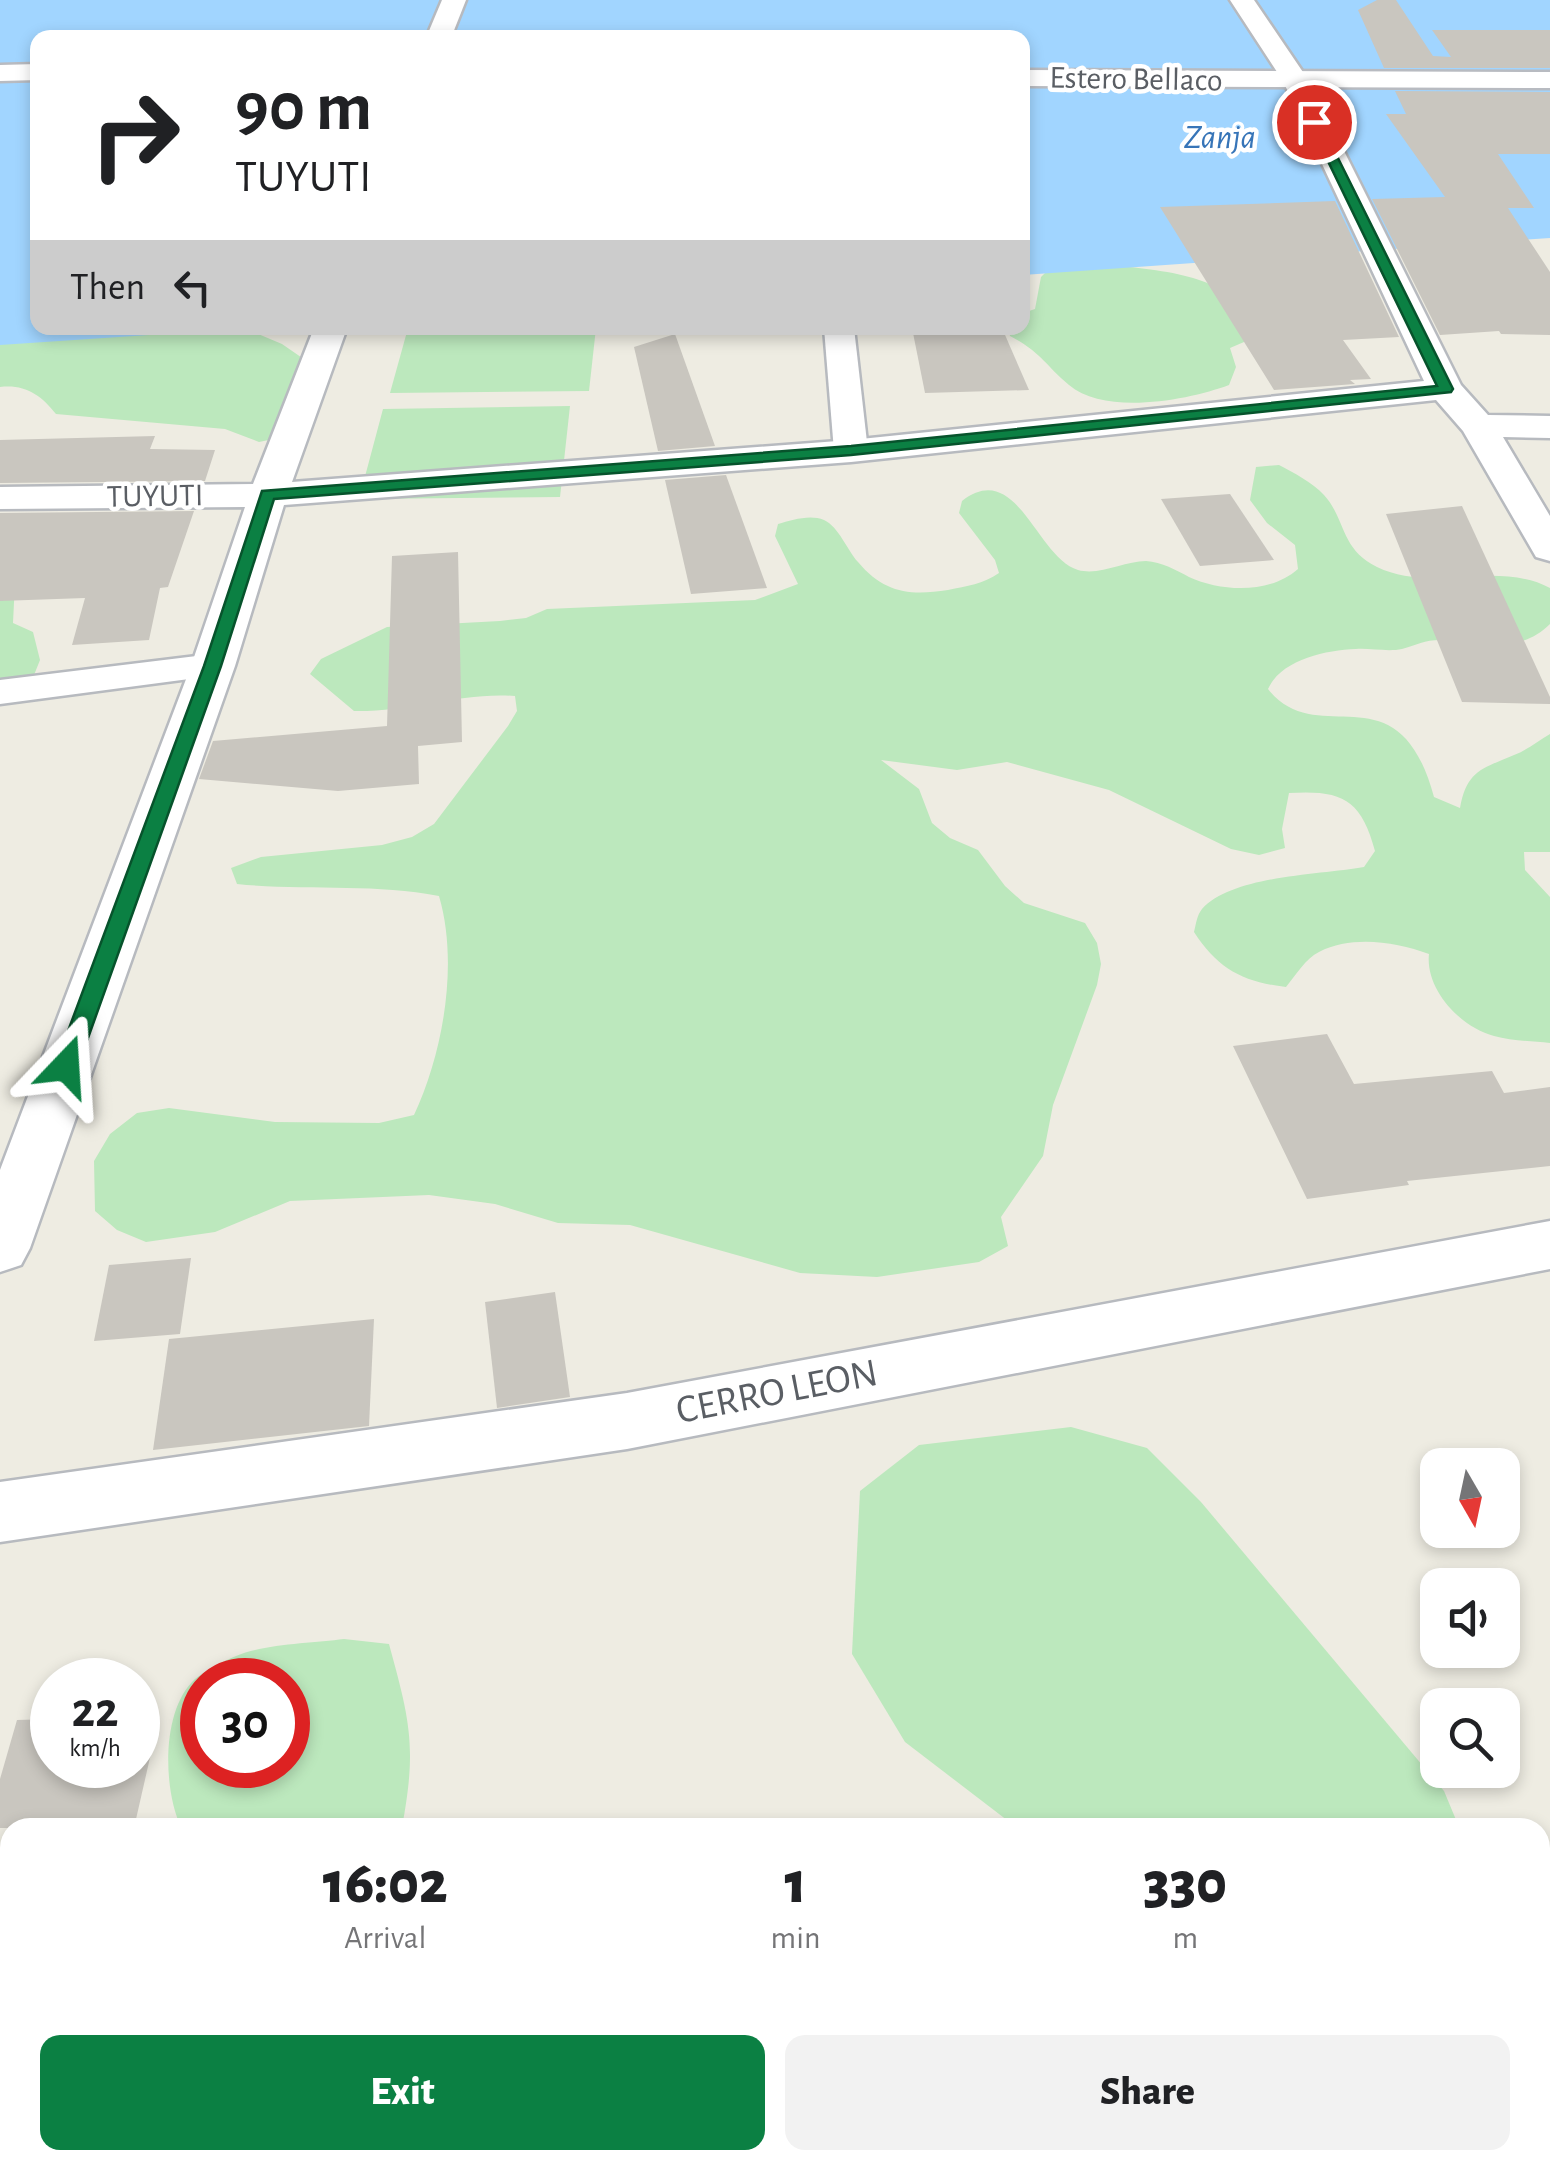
<!DOCTYPE html>
<style>
:root{--surface:#fff;--page:#f2f2f2;--text:#202124;--muted:#757577;--accent:#0b8043}
body{margin:0;font-family:"Alegreya Sans",sans-serif;background:var(--page);color:var(--text);height:100vh;display:flex;flex-direction:column;font-size:38px;white-space:nowrap}
*{box-sizing:border-box;margin:0}
p{font-size:32px;color:var(--muted)}
.icon{flex:none;width:55px;height:55px;fill:none;stroke:currentColor;stroke-width:2;stroke-linecap:round;stroke-linejoin:round}
.map{position:relative;flex:1;overflow:hidden}
.drawer{position:absolute;left:0px;top:1818px;width:1550px;height:352px;display:flex;flex-direction:column;background:var(--surface);border-radius:30px 30px 0 0;box-shadow:0 5px 15px #0003}
.drawer>*{flex:none}
.hud{position:absolute;left:30px;top:30px;width:1000px;height:305px;border-radius:20px;box-shadow:0 5px 15px #0003;background:#fff;color:var(--text);overflow:hidden}
.needle{width:65px;rotate:171deg}
.buttons{position:absolute;left:1420px;top:1448px;display:grid;gap:20px}
.buttons a{display:grid;place-items:center;width:100px;height:100px;border-radius:20px;background:var(--surface);box-shadow:0 5px 15px #0003;font-size:50px}
.speed{position:absolute;left:30px;top:1658px;display:flex;gap:20px;font-size:50px;font-weight:700;text-align:center}
.speed>*{display:grid;place-content:center;width:130px;height:130px;border-radius:50%;background:var(--surface);box-shadow:0 5px 15px #0003;line-height:1}
.speed small{font-size:25px;font-weight:400}
.speed .limit{border:15px solid #d22;background:#fff;color:#111}
.pin{position:absolute;display:grid;place-items:center;width:85px;height:85px;color:#fff;margin:-42px;border:5px solid #fff;border-radius:50%;box-shadow:0 2px 10px #0007}
.me{position:absolute;width:110px;margin:-55px;rotate:20deg;stroke-linejoin:round;filter:drop-shadow(0 0 8px #0008)}
.turn{display:flex;align-items:center;gap:35px;height:210px;padding:0 40px;font-size:45px}
.turn .icon{width:130px;height:130px;stroke-width:2.5}
.turn b{display:block;font-size:70px;line-height:85px}
.then{display:flex;align-items:center;height:95px;padding:0 40px;background:#0003;gap:20px;font-size:38px}
.eta{display:flex;justify-content:space-evenly;align-items:center;height:170px;text-align:center}
.eta b{font-size:60px;font-weight:800;line-height:70px}
.primary-button{display:flex;gap:20px;margin-top:auto;padding:20px 40px}
.primary-button a{flex:1;height:115px;border-radius:20px;background:var(--accent);color:#fff;font-size:40px;font-weight:800;line-height:115px;text-align:center}
.primary-button a+a{background:var(--page);color:var(--text)}
.map>svg:first-child{display:block}
</style>
<div class="map">
<svg width="1550" height="2168" viewBox="0 0 1550 2168">
<rect width="100%" height="100%" fill="#eeece2"/>
<g fill="#bce8bd" fill-rule="evenodd">
<path d="M 1055,263 C 1095,264 1184,267 1217,288 C 1232,298 1246,322 1258,336 L 1230,348 L 1236,367 L 1229,385 C 1189,400 1105,416 1069,385 C 1044,364 1042,353 1010,336 L 1008,328 L 1022,328 L 1023,313 L 1035,309 L 1041,277 Z"/>
<path d="M 0,273 L 38,328 L 244,328 L 282,344 L 324,373 L 318,413 L 302,433 L 259,442 L 225,429 L 56,414 C 41,395 25,384 0,387 Z"/>
<path d="M 408,328 L 596,328 L 589,391 L 390,393 Z"/>
<path d="M 570,406 L 560,497 L 359,499 L 383,409 Z"/>
<path d="M 1279,465 C 1294,473 1312,482 1324,495 C 1346,519 1340,549 1377,567 C 1430,593 1497,560 1550,588 L 1550,624 C 1516,657 1483,639 1440,640 C 1425,640 1416,645 1402,649 C 1388,652 1370,648 1356,649 C 1325,650 1281,660 1268,689 C 1319,753 1398,664 1434,797 L 1460,808 C 1467,770 1482,769 1514,755 C 1527,750 1538,741 1550,734 L 1550,852 L 1524,852 L 1525,870 L 1550,897 L 1550,1043 C 1532,1041 1511,1041 1494,1036 C 1460,1027 1425,989 1429,954 C 1395,942 1353,935 1319,952 C 1306,958 1295,976 1286,987 C 1243,982 1218,969 1194,932 C 1196,924 1197,915 1202,909 C 1233,875 1320,875 1364,867 L 1375,851 C 1361,798 1341,790 1289,793 L 1282,829 L 1285,848 L 1259,855 L 1231,849 L 1109,790 L 1007,762 L 957,770 L 881,760 L 919,789 L 932,823 L 950,838 L 978,850 L 1005,886 L 1024,903 L 1085,923 L 1097,943 L 1101,964 L 1097,985 L 1053,1105 L 1043,1156 L 1001,1217 L 1008,1246 L 979,1262 L 877,1277 L 800,1273 L 630,1225 L 558,1223 L 495,1204 L 429,1195 L 290,1201 L 215,1232 L 146,1242 L 117,1230 L 95,1211 L 94,1161 L 110,1134 L 137,1113 L 169,1108 L 275,1122 L 379,1123 L 414,1115 C 443,1053 459,964 439,896 C 372,883 305,891 237,884 L 231,868 L 261,857 L 382,845 L 412,837 L 434,824 L 508,726 L 517,711 L 515,696 C 461,692 409,712 354,711 L 310,674 L 321,659 L 387,627 L 500,621 L 526,618 L 547,609 L 755,600 L 798,584 L 775,536 L 778,524 C 792,520 810,514 824,520 C 839,527 847,550 858,562 C 884,593 910,596 948,590 C 967,586 983,584 999,573 L 995,560 L 959,513 L 962,501 C 1017,458 1036,557 1078,570 C 1100,576 1124,561 1146,561 C 1162,562 1176,570 1189,577 C 1222,592 1270,594 1298,569 L 1295,545 L 1267,523 L 1250,500 L 1256,467 Z"/>
<path d="M 0,558 L 15,582 L 13,623 L 33,632 L 40,660 L 34,675 L 0,686 Z"/>
<path d="M 1071,1427 L 1147,1448 L 1201,1502 L 1444,1791 L 1459,1827 L 1016,1827 L 905,1742 L 852,1654 L 860,1491 L 919,1445 Z"/>
<path d="M 344,1639 L 389,1644 C 410,1721 417,1747 402,1827 L 181,1827 C 163,1789 161,1710 195,1679 C 205,1671 224,1661 236,1656 C 264,1644 313,1643 344,1639 ZM 202,1680 L 288,1680 L 288,1765 L 202,1765 Z"/>
<path d="M 159,2160 L 692,2160 L 696,2168 L 153,2168 Z"/>
</g>
<path fill="#a1d5ff" d="M 0,0 L 1550,0 L 1550,238 L 1023,275 L 1022,38 L 38,38 L 38,328 L 253,328 L 0,345 Z"/>
<g fill="#c9c6bf">
<path d="M 1377,0 L 1396,0 L 1433,56 L 1451,57 L 1432,30 L 1550,30 L 1550,68 L 1384,68 L 1358,10 Z"/>
<path d="M 1395,91 L 1550,92 L 1550,154 L 1498,154 L 1534,208 L 1508,208 L 1550,272 L 1550,335 L 1501,334 L 1499,331 L 1440,335 L 1372,199 L 1445,197 L 1386,114 L 1406,114 Z"/>
<path d="M 1335,201 L 1399,337 L 1343,340 L 1371,379 L 1350,380 L 1355,384 L 1274,390 L 1160,207 Z"/>
<path d="M 912,328 L 1002,328 L 1029,390 L 925,393 Z"/>
<path d="M 675,334 L 715,446 L 658,451 L 634,347 Z"/>
<path d="M 155,436 L 150,449 L 215,450 L 205,481 L 0,483 L 0,440 Z"/>
<path d="M 726,475 L 767,588 L 691,594 L 665,480 Z"/>
<path d="M 1230,494 L 1274,560 L 1200,566 L 1161,499 Z"/>
<path d="M 1462,506 L 1550,697 L 1550,704 L 1462,702 L 1386,514 Z"/>
<path d="M 194,511 L 168,587 L 160,588 L 149,640 L 72,645 L 85,598 L 0,601 L 0,513 Z"/>
<path d="M 458,552 L 462,742 L 418,746 L 419,784 L 338,791 L 199,779 L 213,741 L 387,726 L 392,556 Z"/>
<path d="M 1327,1034 L 1354,1084 L 1492,1071 L 1504,1093 L 1550,1087 L 1550,1166 L 1407,1181 L 1409,1185 L 1307,1199 L 1233,1046 Z"/>
<path d="M 191,1258 L 180,1334 L 94,1341 L 109,1265 Z"/>
<path d="M 555,1292 L 570,1397 L 497,1408 L 485,1302 Z"/>
<path d="M 374,1319 L 369,1426 L 153,1450 L 169,1339 Z"/>
<path d="M 138,1718 L 159,1718 L 134,1828 L 0,1828 L 0,1779 L 17,1720 L 52,1719 L 52,1765 L 138,1765 Z"/>
</g>
<g fill="none" stroke-linecap="round" stroke-linejoin="round">
<defs>
<g id="lane">
<path d="M 824,328 L 854,328 L 868,451 L 863,458 L 839,458 L 834,451 Z"/>
<path d="M 213,654 L 227,658 L 233,666 L 227,674 L 0,704 L 0,680 Z"/>
</g>
<g id="street">
<path d="M 442,0 L 466,0 L 451,38 L 426,38 Z"/>
<path d="M 1230,0 L 1254,0 L 1309,81 L 1461,385 L 1488,415 L 1550,416 L 1550,438 L 1503,437 L 1550,516 L 1550,561 L 1536,557 L 1463,431 L 1436,400 L 851,462 L 284,505 L 235,666 L 30,1248 L 21,1265 L 0,1272 L 0,1170 L 191,666 L 245,507 L 0,509 L 0,487 L 253,484 L 314,328 L 347,328 L 292,482 L 851,440 L 1424,381 L 1283,81 Z"/>
<path d="M 1550,1221 L 1550,1269 L 627,1449 L 0,1542 L 0,1482 L 627,1393 Z"/>
</g>
<g id="secondary">
<path d="M 38,64 L 38,80 L 0,81 L 0,65 Z"/>
<path d="M 1022,70 L 1550,72 L 1550,88 L 1022,86 Z"/>
</g>
</defs>
<use href="#lane" stroke="#b7babf" stroke-width="5"/>
<use href="#street" stroke="#b7babf" stroke-width="5"/>
<use href="#secondary" stroke="#b8bbc1" stroke-width="5"/>
<use href="#lane" fill="#fff" fill-rule="evenodd"/>
<use href="#street" fill="#fff" fill-rule="evenodd"/>
<use href="#secondary" fill="#fff" fill-rule="evenodd"/>
</g>
<path fill="#0b8043" stroke="#07532c" stroke-width="2.5" d="M 1314,118 L 1320,122 L 1453,389 L 1451,392 L 851,455 L 274,499 L 221,666 L 78,1066 L 66,1074 L 59,1072 L 55,1066 L 204,666 L 262,491 L 851,446 L 1437,386 L 1309,122 Z"/>
<g text-anchor="middle" dominant-baseline="central" stroke-width="9" stroke-linejoin="round" paint-order="stroke">
<g font-size="32" fill="#5a5e64" stroke="#fff">
<text transform="translate(1136 79) rotate(1)">Estero Bellaco</text>
<text transform="translate(155 496) rotate(-1)">TUYUTI</text>
</g>
<g font-size="35" font-style="italic" fill="#3775b8" stroke="#fff">
<text x="1220" y="137">Zanja</text>
</g>
<g font-size="40" fill="#5a5e64" stroke="#fff">
<text transform="translate(777 1392) rotate(-11)">CERRO LEON</text>
</g>
</g>
</svg>
<div class="buttons">
<a><svg class="needle" viewBox="-14 -14 28 28"><path d="M0-13l5 13h-10z" fill="#e53935"/><path d="M0 13l5-13h-10z" fill="#757577"/></svg></a>
<a><svg class="icon" aria-label="sound" viewBox="0 0 24 24"><path d="M4 9h4l5-4v14l-5-4H4zM17 9q2 3 0 6"/></svg></a>
<a><svg class="icon" aria-label="search" viewBox="0 0 24 24"><circle cx="10" cy="10" r="6"/><path d="M15 15l6 6"/></svg></a>
</div>
<div class="speed"><div>22<small>km/h</small></div><div class="limit">30</div></div>
<div class="pin" style="left:1314px;top:122px;background:#d93025"><svg class="icon" aria-label="arrive" viewBox="0 0 24 24"><path d="M6 21V4h12l-3 4 3 4H6"/></svg></div>
<svg class="me" style="left:66px;top:1066px" viewBox="-20 -20 40 40"><path d="M0-17L14 15 0 8-14 15z" fill="#0b8043" stroke="#fff" stroke-width="4"/></svg>
<div class="hud">
<div class="turn"><svg class="icon" aria-label="right" viewBox="0 0 24 24"><path d="M7 20v-9h11M14 6l5 5-5 5"/></svg><div><b>90 m</b>TUYUTI</div></div>
<div class="then">Then<svg class="icon" aria-label="left" viewBox="0 0 24 24"><path d="M17 20v-9H6M10 6l-5 5 5 5"/></svg></div>
</div>
<section class="drawer">
<div class="eta">
<div><b>16:02</b><p>Arrival</p></div>
<div><b>1</b><p>min</p></div>
<div><b>330</b><p>m</p></div>
</div>
<div class="primary-button"><a>Exit</a><a>Share</a></div>
</section>
</div>
